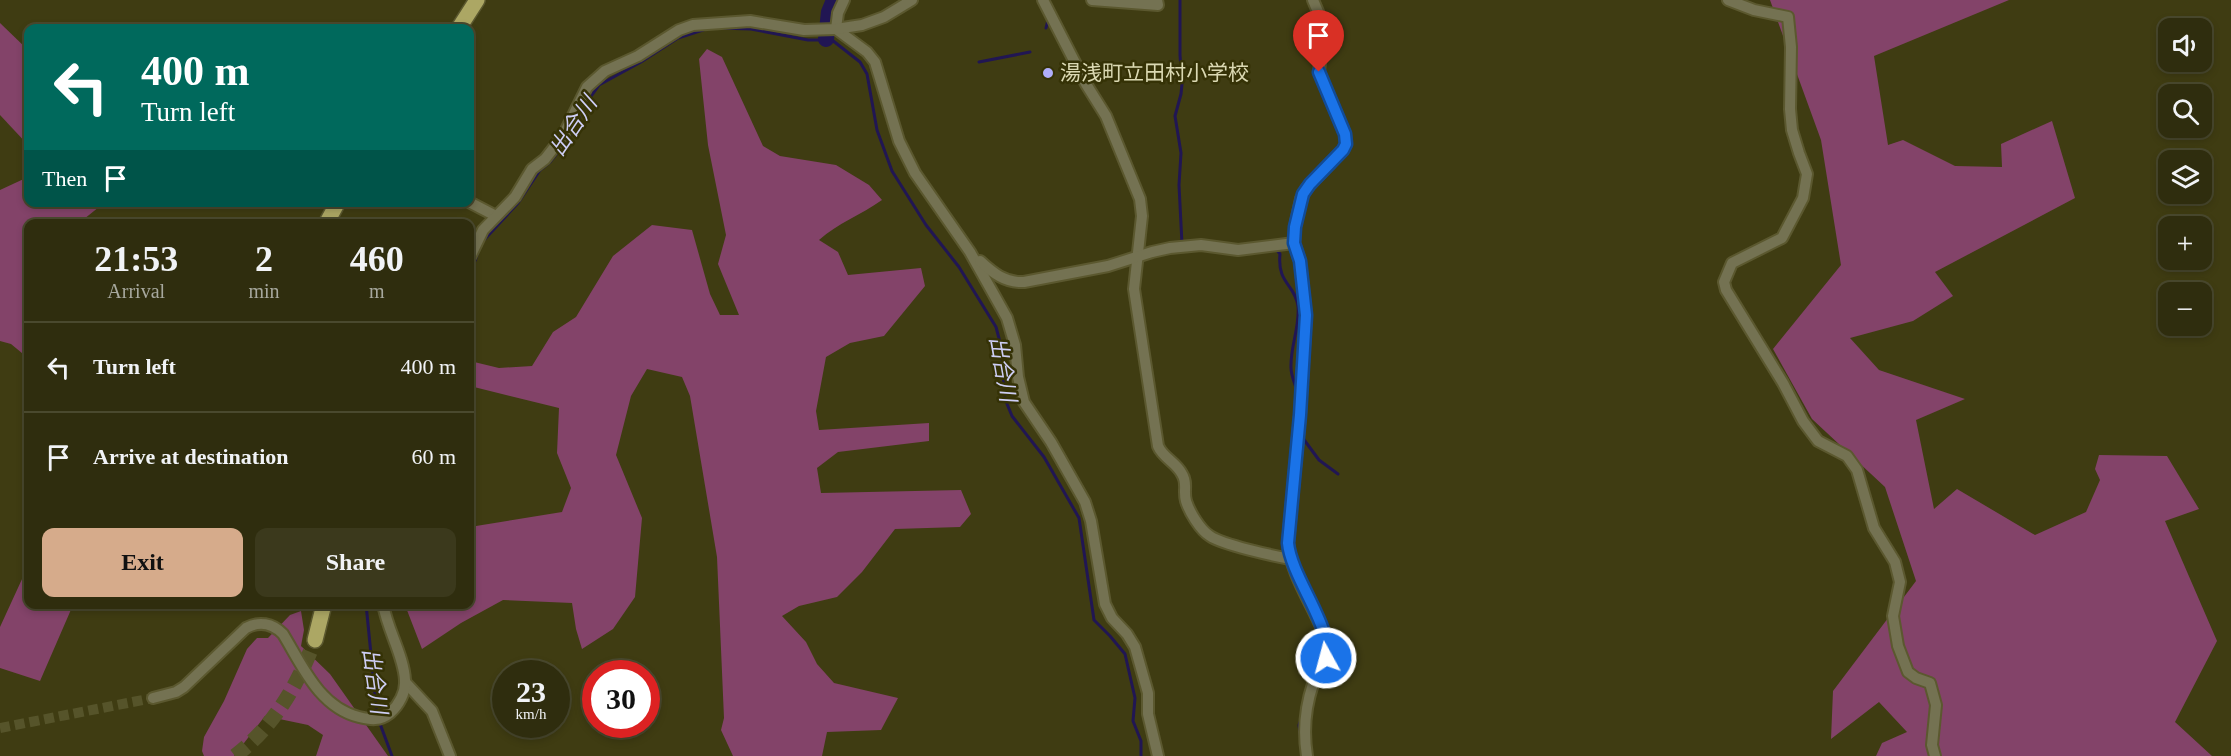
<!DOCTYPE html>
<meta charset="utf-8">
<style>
:root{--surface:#2f2d0e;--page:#3b391c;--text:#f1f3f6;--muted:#a7a89e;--line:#4a492e;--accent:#d6ab8b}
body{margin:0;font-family:"Times New Roman","Noto Sans JP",serif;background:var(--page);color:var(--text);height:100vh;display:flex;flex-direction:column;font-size:22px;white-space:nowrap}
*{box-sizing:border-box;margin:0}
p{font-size:20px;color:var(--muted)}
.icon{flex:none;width:33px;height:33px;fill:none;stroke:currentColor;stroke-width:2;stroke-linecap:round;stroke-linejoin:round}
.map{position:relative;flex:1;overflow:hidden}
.details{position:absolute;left:24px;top:219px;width:450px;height:390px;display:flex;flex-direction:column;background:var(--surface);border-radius:12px;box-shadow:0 3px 9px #0003,0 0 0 2px var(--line)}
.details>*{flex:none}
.guide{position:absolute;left:24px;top:24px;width:450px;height:183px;border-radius:12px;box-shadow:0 3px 9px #0003,0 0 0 2px var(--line);background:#00695c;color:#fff;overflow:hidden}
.controls{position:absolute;left:2158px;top:18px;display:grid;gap:12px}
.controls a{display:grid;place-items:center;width:54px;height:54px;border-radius:12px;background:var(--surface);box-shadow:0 3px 9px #0003,0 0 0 2px var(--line);font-size:30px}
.speed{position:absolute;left:492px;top:660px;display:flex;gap:12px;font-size:30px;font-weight:700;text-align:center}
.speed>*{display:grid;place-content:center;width:78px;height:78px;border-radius:50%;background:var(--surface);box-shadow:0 3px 9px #0003,0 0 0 2px var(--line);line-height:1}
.speed small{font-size:15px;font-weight:400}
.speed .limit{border:9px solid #d22;background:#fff;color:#111}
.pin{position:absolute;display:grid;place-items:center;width:51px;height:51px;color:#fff;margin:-62px -26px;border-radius:50% 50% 50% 0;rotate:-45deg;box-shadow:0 0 6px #0007}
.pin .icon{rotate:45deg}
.me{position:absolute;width:66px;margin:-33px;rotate:353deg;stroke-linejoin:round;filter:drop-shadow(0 0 4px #0008)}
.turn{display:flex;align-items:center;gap:21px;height:126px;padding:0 18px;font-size:27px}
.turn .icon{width:78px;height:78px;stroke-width:2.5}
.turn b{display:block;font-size:42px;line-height:51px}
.then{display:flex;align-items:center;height:57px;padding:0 18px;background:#0003;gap:12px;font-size:22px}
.eta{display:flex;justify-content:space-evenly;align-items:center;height:102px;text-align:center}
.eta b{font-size:36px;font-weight:800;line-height:42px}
.button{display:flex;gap:12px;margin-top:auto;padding:12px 18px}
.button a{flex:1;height:69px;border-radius:12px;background:var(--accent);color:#111;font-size:24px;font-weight:800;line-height:69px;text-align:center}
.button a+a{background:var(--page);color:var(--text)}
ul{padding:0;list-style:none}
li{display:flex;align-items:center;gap:18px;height:90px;padding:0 18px;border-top:2px solid var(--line)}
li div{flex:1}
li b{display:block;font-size:22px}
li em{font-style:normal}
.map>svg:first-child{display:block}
</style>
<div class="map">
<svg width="2231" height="756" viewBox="0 0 2231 756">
<rect width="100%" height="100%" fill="#3f3c12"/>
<g fill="#834369">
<path d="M 1770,0 L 2009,0 L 1874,56 L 1888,145 L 1903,140 L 1955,166 L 2002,167 L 2001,144 L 2052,121 L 2075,198 L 1935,272 L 1953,296 L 1913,321 L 1850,338 L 1879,370 L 1965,399 L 1916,420 L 1934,509 L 1957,489 L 2035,535 L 2086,512 L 2100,480 L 2095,469 L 2099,455 L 2167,456 L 2199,509 L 2165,521 L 2217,641 L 2175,722 L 2212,756 L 1876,756 L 1882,743 L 1907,732 L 1879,702 L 1831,739 L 1833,691 L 1916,581 L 1885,487 L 1812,419 L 1773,349 L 1841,265 L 1821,140 Z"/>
<path d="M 0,23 L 28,50 L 28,145 L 0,115 Z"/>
<path d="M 707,49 L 722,57 L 763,146 L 780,156 L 836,165 L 869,185 L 882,200 C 861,215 838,223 819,240 L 838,252 L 848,275 L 921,268 L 925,286 L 884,336 L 850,343 L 826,357 L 816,411 L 819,430 L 929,423 L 929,441 L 838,452 L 817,468 L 821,493 L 961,490 L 971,514 L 960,527 L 895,529 L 862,572 L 837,597 L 799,606 L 782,616 L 806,642 L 817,664 L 834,683 L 898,698 L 881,730 L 827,732 L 822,756 L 733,756 L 721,730 L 724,718 L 717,557 L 690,396 L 682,377 L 647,369 L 631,396 L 616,455 L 642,518 L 635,597 L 613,629 L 582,649 L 576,629 L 572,603 L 503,600 L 461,623 L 422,649 L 405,605 L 470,604 L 470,524 L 476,526 L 562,512 L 571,488 L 557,453 L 559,408 L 470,386 L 470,361 L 499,368 L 532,366 L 553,332 L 576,317 L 613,256 L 652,225 L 692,230 L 710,294 L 720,315 L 739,315 L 718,264 L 726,235 L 708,145 L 699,59 Z"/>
<path d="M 28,177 L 28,202 L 104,203 L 79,223 L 28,224 L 28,358 L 11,344 L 0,341 L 0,190 Z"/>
<path d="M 28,566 L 28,604 L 73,605 L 40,681 L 0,668 L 0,627 Z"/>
<path d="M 301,611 L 304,630 L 301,646 L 330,674 L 388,756 L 316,756 L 323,735 L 308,725 L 265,716 L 234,756 L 204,756 L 202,751 L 204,737 L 224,701 L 247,649 L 257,638 L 268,638 L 290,615 Z"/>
</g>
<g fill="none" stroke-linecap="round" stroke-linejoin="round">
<g stroke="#211653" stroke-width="3">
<path d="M 1180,0 L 1180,55 L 1182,84 L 1181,94 L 1175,116 L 1181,153 L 1179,185 L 1182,244"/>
<path d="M 719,28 L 751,29 L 808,40 L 832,40 L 860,62 L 867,74 L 877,130 L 892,171 L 926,225 L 959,267 L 996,327 L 1001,346 L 1005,399 L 1012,416 L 1044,457 L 1079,518 L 1094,620 L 1110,636 L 1125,654 L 1135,698 L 1133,721 L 1141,741 L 1141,756"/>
<path d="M 1046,28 L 1048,20"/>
<path d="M 979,62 L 1030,52"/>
<path d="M 484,240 L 518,203 L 540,170 L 550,162 L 568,139 L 586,103 L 599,85 L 641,62 L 678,38 L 706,29"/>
<path d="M 1276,249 L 1280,254 C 1277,284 1295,284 1298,306 C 1300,327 1290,347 1291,368 C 1291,375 1295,384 1297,391"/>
<path d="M 470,275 L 478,252"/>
<path d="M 1305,414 L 1306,402 L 1305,400"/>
<path d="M 1302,437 L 1319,460 L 1338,474"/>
<path d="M 366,604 L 377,715"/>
<path d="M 379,721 L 392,756"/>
<path d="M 1301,740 L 1299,725 L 1302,717"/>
</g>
<path stroke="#211653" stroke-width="16" d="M 826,39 L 829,12 L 834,0"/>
<path stroke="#56542a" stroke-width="10" stroke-dasharray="10 5" stroke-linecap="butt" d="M 0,728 L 153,698"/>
<path stroke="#56542a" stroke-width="15" stroke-dasharray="15 8" stroke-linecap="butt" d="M 235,756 C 274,726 297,686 315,640"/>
<defs>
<g id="street">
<path d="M 844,0 L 838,13 L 836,29 L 867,52 L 875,62 L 899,141 L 915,173 L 970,252 L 1007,318 L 1015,345 L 1018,377 L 1024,402 L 1051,442 L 1085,502 L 1091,521 L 1105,604 L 1112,618 L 1127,634 L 1135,647 L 1148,693 L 1148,714 L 1158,756"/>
<path d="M 1043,0 L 1086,84 L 1106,116 L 1140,199 L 1142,216 L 1134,289 L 1158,446 C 1163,458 1176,462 1182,474 C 1188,483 1183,491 1186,501 C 1189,511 1200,530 1210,536 C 1223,545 1274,556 1291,559"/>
<path d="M 1092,0 L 1158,5 L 1157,0"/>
<path d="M 1728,0 L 1754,10 L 1788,17 L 1791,47 L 1790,109 L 1792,130 L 1799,153 L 1807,174 L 1803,198 L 1782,238 L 1732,263 L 1724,282 L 1726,290 L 1783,383 L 1803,421 L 1818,441 L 1847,456 L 1857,470 L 1874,528 L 1895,562 L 1900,582 L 1893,616 L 1898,646 L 1908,672 L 1916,678 L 1930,683 L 1936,705 L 1932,745 L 1935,756"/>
<path d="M 469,202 L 496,216"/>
<path d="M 470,257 L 483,230 L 515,197 L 532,169 L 545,159 L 563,136 L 587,87 L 605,71 L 638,56 L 679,30 L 693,25 L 750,21 L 804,30 L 836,29 L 862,25 L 884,17 L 912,0"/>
<path d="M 980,261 C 993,273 1005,283 1024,282 L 1108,266 L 1152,252 L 1170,248 L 1201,245 L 1238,250 L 1294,243"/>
<path d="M 405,682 L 432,711 L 450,756"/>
<path d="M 153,698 L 176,692 L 184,687 L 246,628 C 259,621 272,623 283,634 C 302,665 319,707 359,717 C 371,720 380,721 390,713 C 399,705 406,692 405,680 C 404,656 387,629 383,604"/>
<path d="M 1307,756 C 1303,731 1305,708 1313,684 C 1317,670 1328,660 1327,646 C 1326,635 1320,625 1316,616 C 1305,593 1290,568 1288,543 L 1300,415 L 1306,315 L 1300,261 L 1294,243 L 1295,227 L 1301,199 L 1306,189 L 1343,150 L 1346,144 L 1345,134 L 1319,72 L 1324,26 L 1313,0"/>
</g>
<g id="primary">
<path d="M 459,28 L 477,0"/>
<path d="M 326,224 L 338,202"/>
<path d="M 315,640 L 324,604"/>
</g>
</defs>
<use href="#street" stroke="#5b582f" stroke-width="14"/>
<use href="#primary" stroke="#5b582f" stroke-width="18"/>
<use href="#street" stroke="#747252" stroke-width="10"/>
<use href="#primary" stroke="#aca764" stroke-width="15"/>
</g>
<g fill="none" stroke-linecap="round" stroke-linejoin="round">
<defs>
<path id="route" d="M 1319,72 L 1345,134 L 1346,144 L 1343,150 L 1310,184 L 1303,194 L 1295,227 L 1294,243 L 1300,261 L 1306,315 L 1300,415 L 1288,543 C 1291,577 1334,629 1326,658"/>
</defs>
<use href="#route" stroke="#114b97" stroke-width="15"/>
<use href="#route" stroke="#1a73e8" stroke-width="10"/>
</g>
<circle fill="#b0aefa" stroke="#353206" stroke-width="2" cx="1048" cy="73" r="6"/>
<g text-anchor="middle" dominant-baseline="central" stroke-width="5" stroke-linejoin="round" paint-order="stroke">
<g font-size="21" fill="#dbd9b3" stroke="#353206" text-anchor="start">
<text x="1060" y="73">湯浅町立田村小学校</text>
</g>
<g font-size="22" font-style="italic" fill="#cecef5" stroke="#353206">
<text transform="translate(573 126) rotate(-56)">出合川</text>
<text transform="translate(1003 369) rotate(80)">出合川</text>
<text transform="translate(375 681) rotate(82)">出合川</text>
</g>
</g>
</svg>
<div class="controls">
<a><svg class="icon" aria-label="sound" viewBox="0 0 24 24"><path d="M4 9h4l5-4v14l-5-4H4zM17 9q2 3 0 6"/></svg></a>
<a><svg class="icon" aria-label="search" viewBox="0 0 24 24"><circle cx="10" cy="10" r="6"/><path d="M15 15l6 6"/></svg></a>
<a><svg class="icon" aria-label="layers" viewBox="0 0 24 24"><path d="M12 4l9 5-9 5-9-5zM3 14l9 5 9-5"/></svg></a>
<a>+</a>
<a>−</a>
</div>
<div class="speed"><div>23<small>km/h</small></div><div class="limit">30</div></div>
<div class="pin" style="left:1319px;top:72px;background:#d93025"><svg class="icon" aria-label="arrive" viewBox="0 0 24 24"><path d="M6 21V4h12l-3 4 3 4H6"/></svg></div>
<svg class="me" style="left:1326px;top:658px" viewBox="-20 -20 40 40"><circle r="17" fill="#1a73e8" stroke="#fff" stroke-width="3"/><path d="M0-11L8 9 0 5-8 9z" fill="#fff"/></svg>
<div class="guide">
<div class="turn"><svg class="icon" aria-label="left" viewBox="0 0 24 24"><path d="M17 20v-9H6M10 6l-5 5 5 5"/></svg><div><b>400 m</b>Turn left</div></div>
<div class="then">Then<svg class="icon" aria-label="arrive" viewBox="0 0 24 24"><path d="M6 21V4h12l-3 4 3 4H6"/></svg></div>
</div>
<section class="details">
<div class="eta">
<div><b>21:53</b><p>Arrival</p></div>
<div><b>2</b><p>min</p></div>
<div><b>460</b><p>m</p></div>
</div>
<ul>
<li><svg class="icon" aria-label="left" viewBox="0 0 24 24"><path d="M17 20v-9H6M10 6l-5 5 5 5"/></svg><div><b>Turn left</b></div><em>400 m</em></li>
<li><svg class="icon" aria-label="arrive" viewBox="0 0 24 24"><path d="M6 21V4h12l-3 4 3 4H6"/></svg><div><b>Arrive at destination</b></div><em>60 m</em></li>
</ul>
<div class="button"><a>Exit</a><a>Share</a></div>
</section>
</div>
